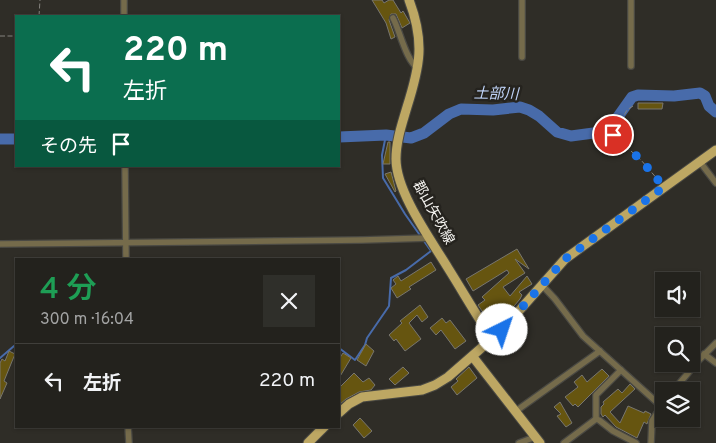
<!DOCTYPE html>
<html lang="ja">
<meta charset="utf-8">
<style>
:root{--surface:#23221d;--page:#2f2f2a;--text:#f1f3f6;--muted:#a3a4a4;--line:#403f3b}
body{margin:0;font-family:Overpass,"Noto Sans JP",sans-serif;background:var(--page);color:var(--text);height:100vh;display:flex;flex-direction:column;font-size:19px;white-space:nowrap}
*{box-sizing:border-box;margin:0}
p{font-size:16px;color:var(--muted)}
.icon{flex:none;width:28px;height:28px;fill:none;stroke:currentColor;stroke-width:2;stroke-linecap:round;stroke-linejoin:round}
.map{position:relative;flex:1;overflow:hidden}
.panel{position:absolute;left:15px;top:258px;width:325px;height:170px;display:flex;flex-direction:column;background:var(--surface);border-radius:0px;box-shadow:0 1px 4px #0004,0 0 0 1px var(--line)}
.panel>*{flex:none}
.top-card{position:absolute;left:15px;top:15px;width:325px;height:152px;border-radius:0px;box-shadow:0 1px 4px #0004,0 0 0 1px var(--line);background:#0b6e4f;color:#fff;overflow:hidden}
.fabs{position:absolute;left:655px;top:272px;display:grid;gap:10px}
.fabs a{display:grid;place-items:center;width:45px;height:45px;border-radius:0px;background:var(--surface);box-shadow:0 1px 4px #0004,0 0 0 1px var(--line);font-size:25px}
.pin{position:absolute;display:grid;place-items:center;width:42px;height:42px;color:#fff;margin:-21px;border:2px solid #fff;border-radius:50%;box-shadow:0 1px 5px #0007}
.me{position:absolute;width:55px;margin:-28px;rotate:41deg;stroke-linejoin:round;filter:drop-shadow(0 0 4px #0008)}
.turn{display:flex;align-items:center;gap:18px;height:105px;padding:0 25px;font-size:22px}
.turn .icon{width:65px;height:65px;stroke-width:2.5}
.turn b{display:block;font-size:35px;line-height:42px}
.then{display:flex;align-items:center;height:48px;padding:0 25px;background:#0003;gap:10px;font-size:19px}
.round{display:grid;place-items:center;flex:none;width:52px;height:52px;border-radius:0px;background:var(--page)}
.headline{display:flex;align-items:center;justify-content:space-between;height:85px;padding:0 25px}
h1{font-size:30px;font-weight:600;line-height:38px;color:#1e9e55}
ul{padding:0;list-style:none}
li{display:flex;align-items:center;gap:15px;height:75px;padding:0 25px;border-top:1px solid var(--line)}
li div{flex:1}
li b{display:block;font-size:19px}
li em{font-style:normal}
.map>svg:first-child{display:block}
</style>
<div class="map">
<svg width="716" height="443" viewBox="0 0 716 443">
<rect width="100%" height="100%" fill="#2f2d27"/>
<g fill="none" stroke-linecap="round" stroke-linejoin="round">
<g stroke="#486baa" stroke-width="2">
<path d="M 339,348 L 355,360 L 365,345 L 367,338 L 389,306 L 391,278 L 406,270 L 431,251 L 405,214 L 383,178 L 382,155 L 386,135"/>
<path d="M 0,358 L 14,346 L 16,346"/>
</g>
<g stroke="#486baa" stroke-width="11">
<path d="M 339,137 L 386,135 L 411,138 L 424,133 L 449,114 L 461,109 L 493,110 L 520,107 L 529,110 L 539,116 L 557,132 L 571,136 L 601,132 L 610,128 L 632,97 L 638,95 L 674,96 L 700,93 L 705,96 L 709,106 L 716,112"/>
<path d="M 0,139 L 16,139"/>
</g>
</g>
<g fill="#665510" stroke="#78766f">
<path d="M 372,0 L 382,0 L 384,3 L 389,0 L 393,0 L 401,13 L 403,11 L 410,23 L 402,28 L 396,14 L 391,14 L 389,20 L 395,37 L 391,39 L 386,23 Z"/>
<path d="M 638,103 L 663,103 L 662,109 L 638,109 Z"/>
<path d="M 388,142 L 390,142 L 390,164 L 383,164 Z"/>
<path d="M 391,172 L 396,191 L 395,192 L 385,174 Z"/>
<path d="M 517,249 L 529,269 L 515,259 L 525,273 L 503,287 L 510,296 L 527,276 L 532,284 L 519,292 L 522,295 L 520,299 L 504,318 L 492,326 L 478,305 L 485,300 L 482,297 L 509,273 L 507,270 L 473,291 L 466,279 Z"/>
<path d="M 431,262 L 436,270 L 409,287 L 411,289 L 397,298 L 391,288 L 396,284 L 393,280 L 398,276 L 401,281 Z"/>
<path d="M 420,305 L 428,317 L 422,322 L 417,315 L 409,323 L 421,339 L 405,351 L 396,339 L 394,341 L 389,335 L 402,323 L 400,321 Z"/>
<path d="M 442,318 L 446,323 L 450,320 L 466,341 L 455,349 L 441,330 L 436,335 L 430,328 Z"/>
<path d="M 366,344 L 374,351 L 366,366 L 357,360 Z"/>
<path d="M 9,351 L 15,354 L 4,381 L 7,383 L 0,399 L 0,363 L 2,359 L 5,361 Z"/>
<path d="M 343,353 L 351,358 L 339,378 L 339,359 Z"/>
<path d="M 403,367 L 409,373 L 395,385 L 389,379 Z"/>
<path d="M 469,367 L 477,378 L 457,395 L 451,387 L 458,381 L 456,379 Z"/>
<path d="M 602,369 L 609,376 L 578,407 L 575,404 L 573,406 L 565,397 L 578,387 L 574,382 L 582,375 L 587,382 Z"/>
<path d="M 354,373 L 363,382 L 369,378 L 375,385 L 371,390 L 359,392 L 346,399 L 339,405 L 339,388 Z"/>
<path d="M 630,384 L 635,389 L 610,412 L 620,423 L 628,406 L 644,413 L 645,411 L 651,414 L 647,424 L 644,422 L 637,438 L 616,427 L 605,415 L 603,417 L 601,414 L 601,407 L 604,404 L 603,402 L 618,389 L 622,393 Z"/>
<path d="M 560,402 L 572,423 L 566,427 L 557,416 L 561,414 L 554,407 Z"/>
<path d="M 360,418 L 372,431 L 364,438 L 353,425 Z"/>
</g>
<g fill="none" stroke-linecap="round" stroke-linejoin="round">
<defs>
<g id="street">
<path d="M 631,0 L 631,66"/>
<path d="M 124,16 L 124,0"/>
<path d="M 393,18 C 400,31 406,61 418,68"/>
<path d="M 522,57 L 522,0"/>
<path d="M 700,162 L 716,183"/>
<path d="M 125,166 L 126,259"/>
<path d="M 0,244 L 362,240 L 430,238"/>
<path d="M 541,284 L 555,299 L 583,336 L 661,406"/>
<path d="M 704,354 L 716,363"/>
<path d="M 673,391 L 699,360 L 716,343"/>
<path d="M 516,411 L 600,351"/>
<path d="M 596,419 C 596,411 596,403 596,395 L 621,370"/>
<path d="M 128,426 L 129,443"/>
<path d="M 519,443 L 535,437"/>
<path d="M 564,443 L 596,419 L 599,420 L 613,431 L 636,443"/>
<path d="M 651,443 L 652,421 L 664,402"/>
</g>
<g id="primary">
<path d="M 409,0 C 425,42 420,66 407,107 C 402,124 396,141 396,159 C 396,192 431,240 448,268 C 463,292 477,316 492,339"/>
<path d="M 473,357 L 540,443"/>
<path d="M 339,413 L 349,404 L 362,397 L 422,390 L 435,385 L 448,377 L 502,330 L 565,259 L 716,150"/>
<path d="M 308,443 L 325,426"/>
</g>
</defs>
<use href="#street" stroke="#4a4943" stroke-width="8"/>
<use href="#primary" stroke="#4a4943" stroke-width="11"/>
<g stroke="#85837e" stroke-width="1" stroke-dasharray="5 2.5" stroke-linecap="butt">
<path d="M 39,16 L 40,0"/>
<path d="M 0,36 L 16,36"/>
<path d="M 633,106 L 627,110 L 613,135 L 641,160 L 659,181"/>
</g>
<use href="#street" stroke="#756b4b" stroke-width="5.5"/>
<use href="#primary" stroke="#bda763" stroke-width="9"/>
</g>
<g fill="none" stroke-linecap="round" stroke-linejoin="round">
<path stroke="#1a73e8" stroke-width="9" stroke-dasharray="0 16.2" d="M 502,330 L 565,259 L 664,187 L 641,160 L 613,135"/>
</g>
<g text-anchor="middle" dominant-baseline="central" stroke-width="5" stroke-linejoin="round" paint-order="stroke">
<g font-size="14" fill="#f3f2ee" stroke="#25231e">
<text transform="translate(433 213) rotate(61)">郡山矢吹線</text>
</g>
<g font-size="15" font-style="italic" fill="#bed2f6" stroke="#25231e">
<text transform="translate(496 95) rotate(1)">土部川</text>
</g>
</g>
</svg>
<div class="fabs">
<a><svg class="icon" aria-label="sound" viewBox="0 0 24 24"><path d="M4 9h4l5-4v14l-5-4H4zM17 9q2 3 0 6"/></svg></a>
<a><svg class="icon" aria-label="search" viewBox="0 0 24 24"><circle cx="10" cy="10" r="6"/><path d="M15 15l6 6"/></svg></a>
<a><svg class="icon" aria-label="layers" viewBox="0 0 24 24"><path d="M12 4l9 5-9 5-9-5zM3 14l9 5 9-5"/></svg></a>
</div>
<div class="pin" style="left:613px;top:135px;background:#d93025"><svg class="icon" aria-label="arrive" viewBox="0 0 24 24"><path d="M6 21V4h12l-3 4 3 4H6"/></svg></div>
<svg class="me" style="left:502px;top:330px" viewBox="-20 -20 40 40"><circle r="19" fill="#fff"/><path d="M0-13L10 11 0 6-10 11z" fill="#1a73e8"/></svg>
<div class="top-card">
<div class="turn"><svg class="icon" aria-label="left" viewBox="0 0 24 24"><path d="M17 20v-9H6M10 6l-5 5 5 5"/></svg><div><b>220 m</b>左折</div></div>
<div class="then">その先<svg class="icon" aria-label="arrive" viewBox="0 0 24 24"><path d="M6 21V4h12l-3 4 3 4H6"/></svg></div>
</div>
<section class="panel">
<div class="headline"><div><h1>4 分</h1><p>300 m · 16:04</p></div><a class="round"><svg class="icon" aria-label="close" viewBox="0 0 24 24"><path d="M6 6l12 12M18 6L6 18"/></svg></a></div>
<ul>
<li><svg class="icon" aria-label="left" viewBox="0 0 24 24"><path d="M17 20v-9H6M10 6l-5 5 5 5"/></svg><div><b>左折</b></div><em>220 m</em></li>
</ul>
</section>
</div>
